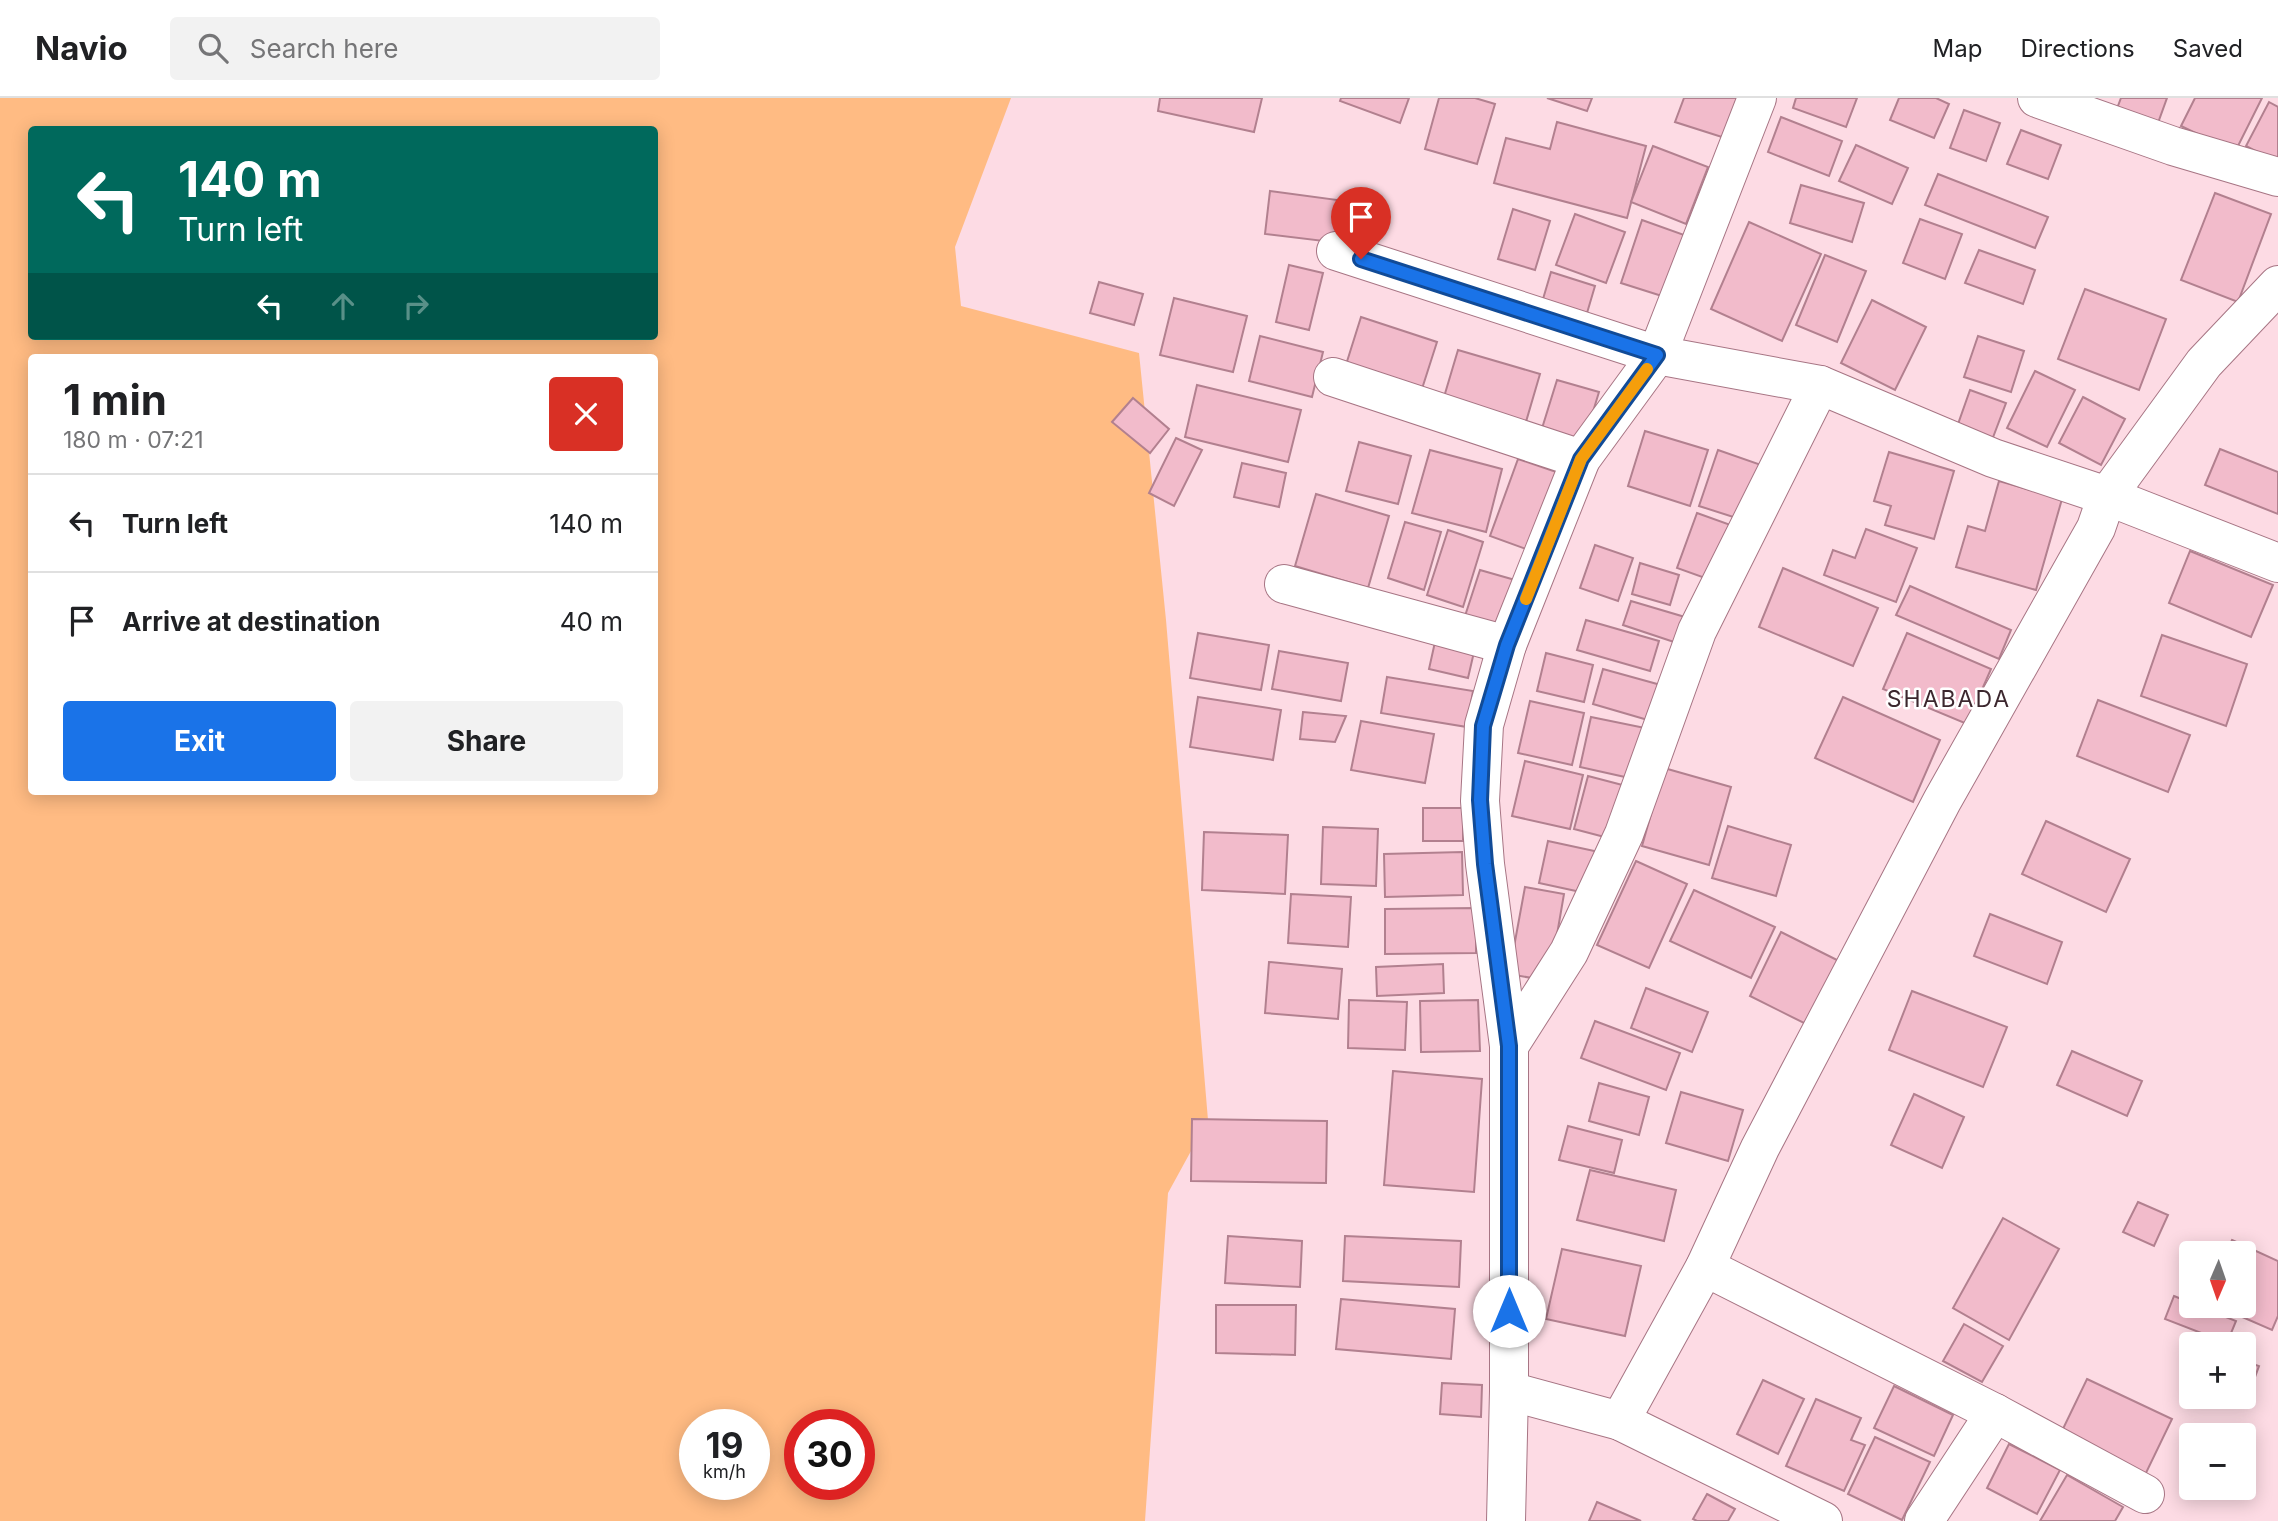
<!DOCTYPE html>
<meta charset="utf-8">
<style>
:root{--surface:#fff;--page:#f2f2f2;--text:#202124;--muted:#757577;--line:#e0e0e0;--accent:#1a73e8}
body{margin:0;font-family:Inter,sans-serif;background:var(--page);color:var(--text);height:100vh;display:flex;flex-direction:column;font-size:26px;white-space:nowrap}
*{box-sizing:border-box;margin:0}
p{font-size:23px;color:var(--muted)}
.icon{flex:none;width:38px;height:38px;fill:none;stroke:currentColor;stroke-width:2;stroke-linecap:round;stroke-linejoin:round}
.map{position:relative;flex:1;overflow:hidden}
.details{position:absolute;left:28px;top:256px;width:630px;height:441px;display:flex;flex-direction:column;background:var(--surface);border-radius:7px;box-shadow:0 4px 18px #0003}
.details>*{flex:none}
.hud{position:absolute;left:28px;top:28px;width:630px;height:214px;border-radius:7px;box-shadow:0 4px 18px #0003;background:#00695c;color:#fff;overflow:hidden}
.needle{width:46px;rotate:182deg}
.controls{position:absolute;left:2179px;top:1143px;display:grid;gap:14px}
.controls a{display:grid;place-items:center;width:77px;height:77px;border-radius:7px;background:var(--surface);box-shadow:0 4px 18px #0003;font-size:35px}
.speed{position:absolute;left:679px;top:1311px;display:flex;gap:14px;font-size:35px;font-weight:700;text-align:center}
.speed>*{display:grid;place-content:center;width:91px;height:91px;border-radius:50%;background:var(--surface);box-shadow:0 4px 18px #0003;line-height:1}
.speed small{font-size:18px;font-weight:400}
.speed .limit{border:10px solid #d22;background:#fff;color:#111}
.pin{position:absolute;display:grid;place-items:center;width:60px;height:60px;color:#fff;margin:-72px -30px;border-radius:50% 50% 50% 0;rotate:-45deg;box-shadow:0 0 7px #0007}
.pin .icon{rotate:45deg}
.me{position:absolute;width:77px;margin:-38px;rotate:0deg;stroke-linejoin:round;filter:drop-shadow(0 0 5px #0008)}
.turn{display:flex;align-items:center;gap:24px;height:147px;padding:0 35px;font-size:32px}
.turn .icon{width:91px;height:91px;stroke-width:2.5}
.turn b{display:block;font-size:49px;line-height:60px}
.lanes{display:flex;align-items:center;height:66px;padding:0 35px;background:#0003;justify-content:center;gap:35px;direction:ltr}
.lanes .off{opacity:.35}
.round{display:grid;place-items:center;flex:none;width:74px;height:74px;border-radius:7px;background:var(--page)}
.headline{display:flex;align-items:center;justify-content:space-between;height:119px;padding:0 35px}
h1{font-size:42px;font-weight:700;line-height:52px}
.cta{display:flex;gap:14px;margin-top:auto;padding:14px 35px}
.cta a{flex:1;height:80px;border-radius:7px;background:var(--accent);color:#fff;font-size:28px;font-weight:700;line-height:80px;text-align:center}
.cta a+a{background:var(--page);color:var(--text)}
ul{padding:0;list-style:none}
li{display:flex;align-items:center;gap:21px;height:98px;padding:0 35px;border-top:2px solid var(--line)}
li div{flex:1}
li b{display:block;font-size:26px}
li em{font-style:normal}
header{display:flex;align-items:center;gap:42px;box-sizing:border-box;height:98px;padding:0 35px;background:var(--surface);border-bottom:2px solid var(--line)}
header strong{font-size:33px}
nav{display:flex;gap:38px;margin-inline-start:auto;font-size:24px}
.search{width:490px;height:63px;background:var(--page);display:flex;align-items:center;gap:18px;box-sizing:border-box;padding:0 24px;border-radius:7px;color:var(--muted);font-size:26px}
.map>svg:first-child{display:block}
</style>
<header>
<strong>Navio</strong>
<div class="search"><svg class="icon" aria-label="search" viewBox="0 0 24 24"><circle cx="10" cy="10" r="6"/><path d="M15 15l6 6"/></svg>Search here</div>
<nav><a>Map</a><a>Directions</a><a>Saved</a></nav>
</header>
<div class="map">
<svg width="2278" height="1423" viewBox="0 0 2278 1423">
<rect width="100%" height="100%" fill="#fddbe4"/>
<path fill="#ffbb83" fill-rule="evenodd" d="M 0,0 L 1011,0 L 955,149 L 961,208 L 1139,255 L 1166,522 L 1208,1022 L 1168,1095 L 1145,1423 L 0,1423 ZM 32,32 L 654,32 L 654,238 L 32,238 ZM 32,259 L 654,259 L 654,693 L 32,693 ZM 695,1326 L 754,1326 L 754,1386 L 695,1386 ZM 800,1326 L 859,1326 L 859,1386 L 800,1386 Z"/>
<g fill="#f2bbcb" stroke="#b2808f" stroke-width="2">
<path d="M 1160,0 L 1262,0 L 1254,34 L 1158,13 Z"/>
<path d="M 1341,0 L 1409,0 L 1400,25 L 1340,3 Z"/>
<path d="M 1439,0 L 1475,0 L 1495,6 L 1477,66 L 1425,51 Z"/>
<path d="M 1547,0 L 1592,0 L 1587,13 Z"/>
<path d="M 1684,0 L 1739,0 L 1725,40 L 1675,24 Z"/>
<path d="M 1796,0 L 1857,0 L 1846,29 L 1793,10 Z"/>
<path d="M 1899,0 L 1936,0 L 1949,6 L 1934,40 L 1890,22 Z"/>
<path d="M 2121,0 L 2167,0 L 2154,36 L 2113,21 Z"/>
<path d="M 2195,0 L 2262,0 L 2235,54 L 2181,28 Z"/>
<path d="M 2269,4 L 2278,9 L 2278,65 L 2246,48 Z"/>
<path d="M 1964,12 L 2000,25 L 1986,63 L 1950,50 Z"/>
<path d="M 1781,19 L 1842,43 L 1829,78 L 1768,54 Z"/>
<path d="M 1557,24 L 1646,48 L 1627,120 L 1494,85 L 1506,40 L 1550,51 Z"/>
<path d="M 2021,32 L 2061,47 L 2048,81 L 2007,66 Z"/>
<path d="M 1856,47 L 1908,70 L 1892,106 L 1839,83 Z"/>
<path d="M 1653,48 L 1708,69 L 1686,126 L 1631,104 Z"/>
<path d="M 1938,76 L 2048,119 L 2035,150 L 1925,107 Z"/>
<path d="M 1801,87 L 1864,105 L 1852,144 L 1790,125 Z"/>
<path d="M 1270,93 L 1345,103 L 1340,145 L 1265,136 Z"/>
<path d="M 2215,95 L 2271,116 L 2238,204 L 2181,182 Z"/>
<path d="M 1513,111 L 1550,123 L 1535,172 L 1498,161 Z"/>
<path d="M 1575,116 L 1625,134 L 1606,185 L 1556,167 Z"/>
<path d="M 1920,121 L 1962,136 L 1945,181 L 1903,165 Z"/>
<path d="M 1642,122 L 1687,138 L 1665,199 L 1621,185 Z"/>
<path d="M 1749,124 L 1821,156 L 1782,243 L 1711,211 Z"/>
<path d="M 1979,152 L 2035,172 L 2023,206 L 1965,185 Z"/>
<path d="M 1825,157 L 1866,173 L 1837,244 L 1796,227 Z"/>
<path d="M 1289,167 L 1323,175 L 1309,232 L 1276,224 Z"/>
<path d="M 1551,174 L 1595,188 L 1587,215 L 1543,201 Z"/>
<path d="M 1099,184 L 1143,196 L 1134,227 L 1090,215 Z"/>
<path d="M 2085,191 L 2166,221 L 2139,292 L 2058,261 Z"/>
<path d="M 1174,200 L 1247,218 L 1233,274 L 1160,257 Z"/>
<path d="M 1872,202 L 1926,229 L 1895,292 L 1841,265 Z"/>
<path d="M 1361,219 L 1437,244 L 1420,297 L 1344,273 Z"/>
<path d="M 1260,238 L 1323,254 L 1312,299 L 1249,283 Z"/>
<path d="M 1978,238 L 2024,253 L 2011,294 L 1964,279 Z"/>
<path d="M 1458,252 L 1540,276 L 1523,334 L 1441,309 Z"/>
<path d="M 2035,273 L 2075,292 L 2047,349 L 2007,330 Z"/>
<path d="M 1557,282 L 1599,294 L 1581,353 L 1539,340 Z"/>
<path d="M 1197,287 L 1301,312 L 1288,364 L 1185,339 Z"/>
<path d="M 1970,292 L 2006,305 L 1992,342 L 1957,329 Z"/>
<path d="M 2083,299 L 2125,321 L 2101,367 L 2059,345 Z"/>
<path d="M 1133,300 L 1169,331 L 1150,355 L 1112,324 Z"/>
<path d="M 1645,333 L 1708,352 L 1690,408 L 1628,388 Z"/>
<path d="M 1176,340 L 1202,352 L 1174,408 L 1149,395 Z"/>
<path d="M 1359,344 L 1411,358 L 1398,406 L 1346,393 Z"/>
<path d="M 2220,351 L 2278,374 L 2278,416 L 2205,387 Z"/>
<path d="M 1430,352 L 1502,371 L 1486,434 L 1412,415 Z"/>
<path d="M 1718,352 L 1767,369 L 1749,424 L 1699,408 Z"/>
<path d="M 1889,354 L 1954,373 L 1934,441 L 1885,427 L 1891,408 L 1874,403 Z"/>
<path d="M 1518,361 L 1568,378 L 1540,456 L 1490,438 Z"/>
<path d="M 1242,365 L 1286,375 L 1279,409 L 1234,399 Z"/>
<path d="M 1999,383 L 2062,401 L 2036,492 L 1956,469 L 1968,428 L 1985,433 Z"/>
<path d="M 1316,396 L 1389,418 L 1368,490 L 1295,468 Z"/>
<path d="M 1697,415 L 1739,430 L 1719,485 L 1677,470 Z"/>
<path d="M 1405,424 L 1441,434 L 1424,492 L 1388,480 Z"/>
<path d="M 1866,431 L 1917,450 L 1896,504 L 1824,477 L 1833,452 L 1855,460 Z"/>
<path d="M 1448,432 L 1483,444 L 1463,509 L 1427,497 Z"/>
<path d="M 1595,447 L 1633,460 L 1618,503 L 1580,490 Z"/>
<path d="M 2190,453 L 2273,487 L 2251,539 L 2169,505 Z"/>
<path d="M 1640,465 L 1679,477 L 1670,507 L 1632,496 Z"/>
<path d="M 1783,470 L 1878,510 L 1853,568 L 1759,529 Z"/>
<path d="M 1480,472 L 1522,484 L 1507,530 L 1465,518 Z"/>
<path d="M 1910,488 L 2011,532 L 1999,561 L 1896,517 Z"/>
<path d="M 1631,503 L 1695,522 L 1686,548 L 1623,527 Z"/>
<path d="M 1586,522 L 1659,543 L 1650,573 L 1577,552 Z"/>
<path d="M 1198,535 L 1269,547 L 1261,592 L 1190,580 Z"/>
<path d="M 1907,535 L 1991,571 L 1967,626 L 1883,591 Z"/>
<path d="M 2162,537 L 2247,566 L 2226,628 L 2141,598 Z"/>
<path d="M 1435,544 L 1474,554 L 1468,580 L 1429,571 Z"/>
<path d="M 1279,553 L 1348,565 L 1341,603 L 1272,591 Z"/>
<path d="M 1546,555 L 1593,567 L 1584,604 L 1537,593 Z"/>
<path d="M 1603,571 L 1668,589 L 1658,625 L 1593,606 Z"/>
<path d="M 1387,579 L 1473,593 L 1467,629 L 1381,615 Z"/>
<path d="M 1198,599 L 1281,612 L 1273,662 L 1190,649 Z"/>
<path d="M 1843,599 L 1940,642 L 1913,704 L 1815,660 Z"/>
<path d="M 2098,602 L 2190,637 L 2168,694 L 2077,658 Z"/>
<path d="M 1530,603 L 1584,615 L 1572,667 L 1518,655 Z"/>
<path d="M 1303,614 L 1346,618 L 1335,644 L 1300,641 Z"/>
<path d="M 1591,619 L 1645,630 L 1634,681 L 1580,669 Z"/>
<path d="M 1361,623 L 1434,636 L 1425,685 L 1351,672 Z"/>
<path d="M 1525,663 L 1583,677 L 1570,731 L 1512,718 Z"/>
<path d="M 1664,670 L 1731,689 L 1709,767 L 1642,748 Z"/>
<path d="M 1588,678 L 1630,689 L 1616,742 L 1574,731 Z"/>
<rect x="1423" y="710" width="40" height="33"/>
<path d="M 2046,723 L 2130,761 L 2106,814 L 2022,776 Z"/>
<path d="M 1728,728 L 1791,747 L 1776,798 L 1712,780 Z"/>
<path d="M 1323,729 L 1378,731 L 1376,788 L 1321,786 Z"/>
<path d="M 1204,734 L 1288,737 L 1285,796 L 1202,792 Z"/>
<path d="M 1548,743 L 1599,754 L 1590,796 L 1539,785 Z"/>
<path d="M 1462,754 L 1463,797 L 1385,799 L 1384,756 Z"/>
<path d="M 1636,763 L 1687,786 L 1649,870 L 1597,847 Z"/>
<path d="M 1525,789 L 1564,796 L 1549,883 L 1509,876 Z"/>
<path d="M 1694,792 L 1775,829 L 1751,880 L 1670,843 Z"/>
<path d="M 1291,796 L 1351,799 L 1348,849 L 1288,845 Z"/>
<path d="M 1476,810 L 1476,855 L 1385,856 L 1385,811 Z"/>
<path d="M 1990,816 L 2062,844 L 2047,886 L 1974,858 Z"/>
<path d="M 1781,834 L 1843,865 L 1812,929 L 1750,898 Z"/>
<path d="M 1269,864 L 1342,871 L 1338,921 L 1265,915 Z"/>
<path d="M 1443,866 L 1444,895 L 1377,898 L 1376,869 Z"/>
<path d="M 1646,890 L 1708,914 L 1692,954 L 1631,930 Z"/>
<path d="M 1912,893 L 2007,929 L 1983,989 L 1889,952 Z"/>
<path d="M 1349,902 L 1407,904 L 1405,952 L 1348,950 Z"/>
<path d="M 1478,902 L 1480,953 L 1421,954 L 1420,903 Z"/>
<path d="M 1595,923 L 1680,955 L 1666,992 L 1581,960 Z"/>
<path d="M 2072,953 L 2142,983 L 2127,1018 L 2057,987 Z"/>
<path d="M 1393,973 L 1482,981 L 1474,1094 L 1384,1087 Z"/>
<path d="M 1599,985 L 1649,999 L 1639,1037 L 1589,1023 Z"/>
<path d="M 1681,994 L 1743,1012 L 1728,1063 L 1666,1045 Z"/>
<path d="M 1914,996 L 1964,1019 L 1942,1070 L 1891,1047 Z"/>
<path d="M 1192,1021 L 1327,1023 L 1326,1085 L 1191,1083 Z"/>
<path d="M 1568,1028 L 1622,1042 L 1614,1075 L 1559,1062 Z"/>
<path d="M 1590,1072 L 1676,1092 L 1664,1143 L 1577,1122 Z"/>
<path d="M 2138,1104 L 2168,1117 L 2154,1148 L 2123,1134 Z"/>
<path d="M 2003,1120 L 2059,1151 L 2009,1242 L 1953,1210 Z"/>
<path d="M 1228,1138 L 1302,1143 L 1300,1189 L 1225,1185 Z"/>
<path d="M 1345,1138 L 1461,1143 L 1459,1189 L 1343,1183 Z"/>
<path d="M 2232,1142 L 2278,1163 L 2278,1218 L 2272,1232 L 2217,1208 L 2244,1208 L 2244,1155 L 2226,1155 Z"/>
<path d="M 1562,1151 L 1641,1168 L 1625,1238 L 1546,1221 Z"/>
<path d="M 2174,1198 L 2191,1205 L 2191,1208 L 2198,1208 L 2236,1223 L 2227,1245 L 2165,1221 Z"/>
<path d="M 1341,1201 L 1455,1211 L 1451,1261 L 1336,1251 Z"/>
<path d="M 1216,1207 L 1296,1207 L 1295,1257 L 1216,1255 Z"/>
<path d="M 1964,1226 L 2003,1248 L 1982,1284 L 1943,1263 Z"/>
<path d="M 2244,1263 L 2259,1268 L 2248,1298 L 2244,1296 Z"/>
<path d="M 2087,1281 L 2172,1321 L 2145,1377 L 2060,1337 Z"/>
<path d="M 1763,1282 L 1804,1301 L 1778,1356 L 1737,1336 Z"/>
<path d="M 1442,1285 L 1482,1287 L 1481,1319 L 1440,1316 Z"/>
<path d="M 1894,1288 L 1953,1317 L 1934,1358 L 1874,1330 Z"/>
<path d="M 1816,1301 L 1861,1320 L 1851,1342 L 1865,1347 L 1844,1393 L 1786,1368 Z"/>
<path d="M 1875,1339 L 1930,1364 L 1902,1422 L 1848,1396 Z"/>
<path d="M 2009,1346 L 2060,1372 L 2037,1416 L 1987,1390 Z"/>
<path d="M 2067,1377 L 2123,1409 L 2115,1423 L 2040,1423 Z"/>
<path d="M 1707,1396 L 1735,1411 L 1728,1423 L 1697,1423 L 1693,1421 Z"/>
<path d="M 1597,1404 L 1641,1423 L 1589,1423 Z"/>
</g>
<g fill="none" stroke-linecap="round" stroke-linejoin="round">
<defs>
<g id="minor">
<path d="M 2037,0 L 2173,48 L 2278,79"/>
<path d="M 1336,153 L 1657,257 L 1820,287 L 1993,360 L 2107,398 L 2278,465"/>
<path d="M 1333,279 L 1581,361"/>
<path d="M 1284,486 L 1507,547"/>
<path d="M 1509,948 L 1569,854 L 1624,736 L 1697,533 L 1820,287"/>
<path d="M 1705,1169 L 1995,1315 L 2145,1396"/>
<path d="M 1509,1293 L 1620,1323 L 1823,1423"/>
<path d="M 1620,1323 L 1705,1169 L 1760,1050 L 1942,703 L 2096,430 L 2107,398 L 2204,265 L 2278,187"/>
<path d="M 1506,1423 L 1509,1293 L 1509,948 L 1485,766 L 1480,703 L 1484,627 L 1507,547 L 1581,361 L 1657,257 L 1757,0"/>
<path d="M 1924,1423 L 1995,1315"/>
</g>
</defs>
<use href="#minor" stroke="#a77584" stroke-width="40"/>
<use href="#minor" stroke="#fff" stroke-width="38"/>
</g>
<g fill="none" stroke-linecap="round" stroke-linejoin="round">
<defs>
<path id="route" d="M 1361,161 L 1657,257 L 1581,361 L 1507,547 L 1483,628 L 1480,702 L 1485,766 L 1509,948 L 1509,1213"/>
</defs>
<use href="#route" stroke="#114b97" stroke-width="18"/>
<use href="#route" stroke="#1a73e8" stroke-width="12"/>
<path stroke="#f59e0b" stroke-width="12" d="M 1526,501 L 1581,361 L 1647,271"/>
</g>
<g text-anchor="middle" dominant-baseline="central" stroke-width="5" stroke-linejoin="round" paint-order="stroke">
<g font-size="23" letter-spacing="2" fill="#3c272e" stroke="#fff">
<text x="1949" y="601">SHABADA</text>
</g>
</g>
</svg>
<div class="controls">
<a><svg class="needle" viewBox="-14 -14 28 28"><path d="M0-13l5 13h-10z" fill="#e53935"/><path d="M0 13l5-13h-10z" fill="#757577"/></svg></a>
<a>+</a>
<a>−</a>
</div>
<div class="speed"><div>19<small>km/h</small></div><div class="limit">30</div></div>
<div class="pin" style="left:1361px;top:161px;background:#d93025"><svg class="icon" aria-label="arrive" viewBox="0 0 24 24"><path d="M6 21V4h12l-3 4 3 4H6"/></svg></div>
<svg class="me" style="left:1509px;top:1213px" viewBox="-20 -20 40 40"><circle r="19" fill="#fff"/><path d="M0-13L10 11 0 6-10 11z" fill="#1a73e8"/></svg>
<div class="hud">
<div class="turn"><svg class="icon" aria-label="left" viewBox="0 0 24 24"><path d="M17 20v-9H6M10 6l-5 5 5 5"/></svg><div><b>140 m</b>Turn left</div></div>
<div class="lanes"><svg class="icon" aria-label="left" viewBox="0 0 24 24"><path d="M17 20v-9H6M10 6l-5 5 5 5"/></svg><svg class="icon off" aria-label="ahead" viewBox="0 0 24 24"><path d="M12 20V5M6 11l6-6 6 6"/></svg><svg class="icon off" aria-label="right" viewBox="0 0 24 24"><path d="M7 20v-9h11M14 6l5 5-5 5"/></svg></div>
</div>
<section class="details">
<div class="headline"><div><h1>1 min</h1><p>180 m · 07:21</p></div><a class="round" style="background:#d93025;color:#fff"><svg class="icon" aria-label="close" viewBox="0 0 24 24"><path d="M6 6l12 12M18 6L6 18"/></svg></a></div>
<ul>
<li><svg class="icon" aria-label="left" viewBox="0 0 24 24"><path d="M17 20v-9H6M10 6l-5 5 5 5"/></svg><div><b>Turn left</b></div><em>140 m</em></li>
<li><svg class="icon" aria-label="arrive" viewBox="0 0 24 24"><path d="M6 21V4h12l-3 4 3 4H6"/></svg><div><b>Arrive at destination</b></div><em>40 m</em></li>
</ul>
<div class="cta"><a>Exit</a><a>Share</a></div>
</section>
</div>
